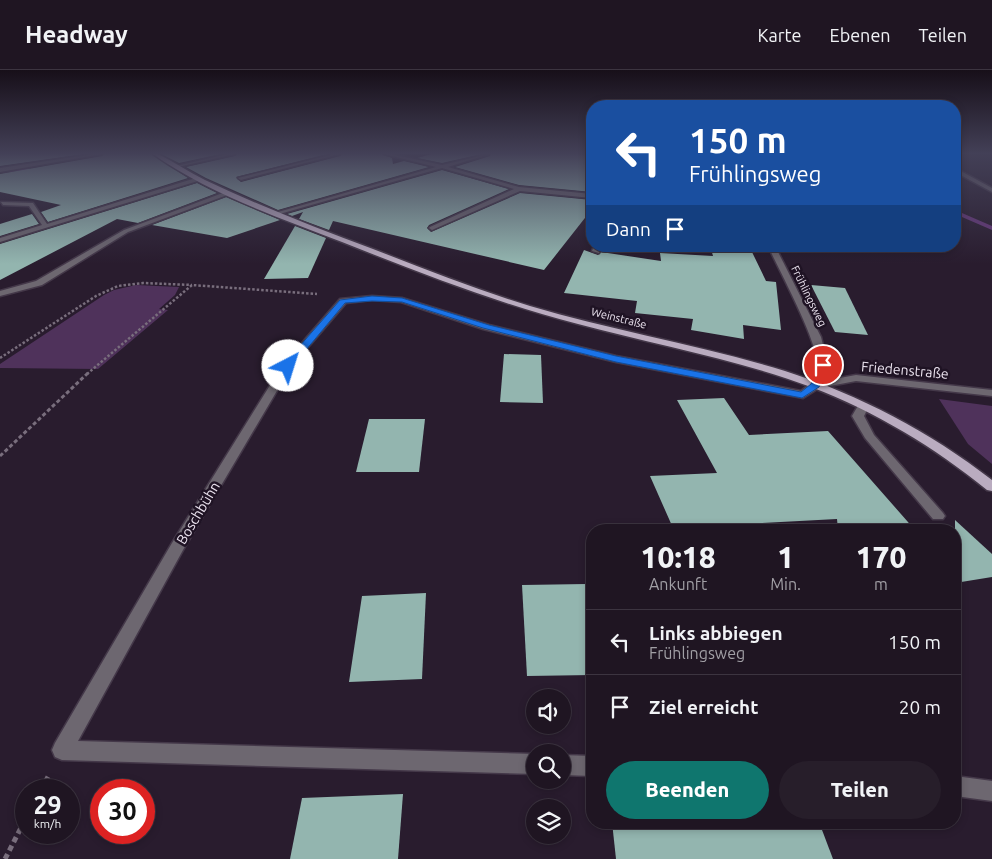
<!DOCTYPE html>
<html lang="de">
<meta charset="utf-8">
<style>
:root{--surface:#1f1522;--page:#271e2a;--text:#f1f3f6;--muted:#a19fa5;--line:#3c3440;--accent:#0f766e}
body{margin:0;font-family:Ubuntu,sans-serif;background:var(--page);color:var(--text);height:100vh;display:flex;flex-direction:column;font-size:19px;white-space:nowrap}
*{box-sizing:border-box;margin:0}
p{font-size:16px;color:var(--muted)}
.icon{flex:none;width:28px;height:28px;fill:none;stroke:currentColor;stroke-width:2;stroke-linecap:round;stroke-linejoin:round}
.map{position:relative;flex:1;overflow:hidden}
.side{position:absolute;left:586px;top:454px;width:375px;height:305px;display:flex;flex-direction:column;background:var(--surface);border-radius:20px;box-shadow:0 2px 8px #0003,0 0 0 1px var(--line)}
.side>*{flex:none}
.top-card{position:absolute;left:586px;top:30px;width:375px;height:152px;border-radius:20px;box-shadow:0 2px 8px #0003,0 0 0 1px var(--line);background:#1a4fa0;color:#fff;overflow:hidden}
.buttons{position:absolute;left:526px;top:619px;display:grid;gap:10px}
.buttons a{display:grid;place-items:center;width:45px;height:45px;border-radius:50%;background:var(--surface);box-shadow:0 2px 8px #0003,0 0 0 1px var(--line);font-size:25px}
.speed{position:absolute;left:15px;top:709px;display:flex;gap:10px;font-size:25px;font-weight:700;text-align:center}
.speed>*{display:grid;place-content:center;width:65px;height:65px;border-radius:50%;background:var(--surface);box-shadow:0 2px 8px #0003,0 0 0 1px var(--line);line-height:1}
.speed small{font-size:12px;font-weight:400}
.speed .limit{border:8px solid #d22;background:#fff;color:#111}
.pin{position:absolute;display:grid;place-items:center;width:42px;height:42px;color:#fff;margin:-21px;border:2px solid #fff;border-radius:50%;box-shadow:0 1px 5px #0007}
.me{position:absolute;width:55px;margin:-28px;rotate:40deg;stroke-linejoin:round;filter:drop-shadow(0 0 4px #0008)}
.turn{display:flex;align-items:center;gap:18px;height:105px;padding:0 20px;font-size:22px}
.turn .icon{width:65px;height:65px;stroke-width:2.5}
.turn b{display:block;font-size:35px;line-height:42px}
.then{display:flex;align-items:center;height:48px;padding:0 20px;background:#0003;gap:10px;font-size:19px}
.eta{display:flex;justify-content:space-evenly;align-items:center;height:85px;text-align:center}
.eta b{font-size:30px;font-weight:800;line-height:35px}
.button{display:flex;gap:10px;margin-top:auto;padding:10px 20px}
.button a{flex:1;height:58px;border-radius:30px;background:var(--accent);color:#fff;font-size:20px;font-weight:800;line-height:58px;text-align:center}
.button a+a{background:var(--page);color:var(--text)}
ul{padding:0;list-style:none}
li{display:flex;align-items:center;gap:15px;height:65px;padding:0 20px;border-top:1px solid var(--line)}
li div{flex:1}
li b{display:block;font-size:19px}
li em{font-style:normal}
header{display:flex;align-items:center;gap:30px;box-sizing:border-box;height:70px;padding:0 25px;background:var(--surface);border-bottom:1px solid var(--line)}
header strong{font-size:24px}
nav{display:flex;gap:28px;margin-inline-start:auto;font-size:18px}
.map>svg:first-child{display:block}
</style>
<header>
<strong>Headway</strong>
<nav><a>Karte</a><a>Ebenen</a><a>Teilen</a></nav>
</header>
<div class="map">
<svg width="992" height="789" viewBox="0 0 992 789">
<rect width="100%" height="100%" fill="#291c2e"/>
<g fill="#4f325b">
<path d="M 136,215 L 179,217 L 175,225 L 159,239 L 168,240 L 98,299 L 0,298 L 0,294 L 104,225 L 114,220 Z"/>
<path d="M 939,329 L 992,336 L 992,394 L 968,374 Z"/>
</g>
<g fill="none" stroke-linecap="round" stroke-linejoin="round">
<g fill="#6a397e" fill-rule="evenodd">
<path d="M 30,98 L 28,100 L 0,103 L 0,101 Z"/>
<path d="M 955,140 L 992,156 L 992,160 L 955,144 Z"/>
</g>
</g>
<g fill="#93b5af">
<path d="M 0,84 L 84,84 L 0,96 Z"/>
<path d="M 104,84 L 151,84 L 188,108 L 48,152 L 41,142 L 61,135 L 0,122 L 0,104 L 102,86 Z"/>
<path d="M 161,84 L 221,84 L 179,93 Z"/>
<path d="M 237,84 L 328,84 L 236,107 L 241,112 L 340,86 L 342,84 L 382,84 L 392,88 L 393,94 L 404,91 L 429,97 L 278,140 L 206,108 L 186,97 L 235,86 Z"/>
<path d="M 432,84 L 482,84 L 442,93 L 417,88 Z"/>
<path d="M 491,84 L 592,84 L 592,122 L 519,115 L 455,97 L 490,86 Z"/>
<path d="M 442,100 L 509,119 L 429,155 L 427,158 L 431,162 L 520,123 L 592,130 L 592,139 L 544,200 L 333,151 L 329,160 L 299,149 L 303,142 L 292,146 L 287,144 Z"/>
<path d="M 197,113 L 217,123 L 138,153 L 117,149 L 0,210 L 0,174 Z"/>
<path d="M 226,127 L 280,150 L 227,168 L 152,155 Z"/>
<path d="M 32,144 L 39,154 L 0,166 L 0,154 Z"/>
<path d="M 295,156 L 326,168 L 308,208 L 264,209 Z"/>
<path d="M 711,179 L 752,182 L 766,211 L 776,212 L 781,260 L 743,255 L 744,269 L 691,260 L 693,249 L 635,243 L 637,231 L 564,223 L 584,180 L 598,185 L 601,182 L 661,191 L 660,183 L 713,186 Z"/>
<path d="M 811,215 L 845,218 L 868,265 L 835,262 Z"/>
<path d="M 504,284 L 541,285 L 543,333 L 500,332 Z"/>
<path d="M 724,328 L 749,365 L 828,361 L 915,460 L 838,460 L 837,449 L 673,458 L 650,406 L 717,403 L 677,330 Z"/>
<path d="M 369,349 L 425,349 L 419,402 L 356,402 Z"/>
<path d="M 955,450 L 992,484 L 992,507 L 955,513 Z"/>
<path d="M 586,514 L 592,552 L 592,605 L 527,606 L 522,515 Z"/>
<path d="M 426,523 L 422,609 L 349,612 L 362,526 Z"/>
<path d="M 403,724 L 398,789 L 290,789 L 302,728 Z"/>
<path d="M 612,752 L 819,752 L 833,789 L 616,789 Z"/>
</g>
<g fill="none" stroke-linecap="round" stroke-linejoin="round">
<defs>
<g id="minor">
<path d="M 94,84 L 102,84 L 0,102 L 0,98 Z"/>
<path d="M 228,84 L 235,84 L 178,97 L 176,96 Z"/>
<path d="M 334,84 L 340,84 L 241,110 L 238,108 Z"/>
<path d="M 384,84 L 391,84 L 442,95 L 489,84 L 448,97 L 519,117 L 592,124 L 592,128 L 520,121 L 432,160 L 429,158 L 430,157 L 514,119 L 442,98 L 276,145 L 271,144 L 436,97 Z"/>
<path d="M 955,98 L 992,118 L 992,122 L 955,102 Z"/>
<path d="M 199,107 L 201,110 L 0,172 L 0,168 L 42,155 L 29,136 L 3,135 L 1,132 L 33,133 L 47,154 Z"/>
<path d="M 228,121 L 230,124 L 128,162 L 42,215 L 0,226 L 0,221 L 36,211 L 124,160 Z"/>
<path d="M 594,176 L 601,176 L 599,183 L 592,181 Z"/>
<path d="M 768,176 L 775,176 L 821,267 L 828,295 L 823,311 L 856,305 L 992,320 L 992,326 L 856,311 L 819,318 L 803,328 L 616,292 L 483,259 L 401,232 L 372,230 L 346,233 L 291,297 L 183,480 L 78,671 L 535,684 L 535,704 L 62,690 L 55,687 L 52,680 L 55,673 L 172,473 L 282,296 L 340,229 L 372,226 L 402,228 L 489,255 L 616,286 L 801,321 C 810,315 815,308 817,297 C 821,277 778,198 768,176 Z"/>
<path d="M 863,333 L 869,336 L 864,346 L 874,365 L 943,443 L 945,446 L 943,449 L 933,449 L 865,368 L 852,346 L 859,334 Z"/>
<path d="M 562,685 L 592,686 L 592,706 L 562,705 Z"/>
<path d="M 955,706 L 992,711 L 992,731 L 955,726 Z"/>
</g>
<path id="major" d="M 153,84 L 158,84 C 174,92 189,102 205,110 C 260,136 316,158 373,179 C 425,199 477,220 530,236 C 614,261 701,275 785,301 C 860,325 930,362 992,410 L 992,421 L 987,420 C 934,377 876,342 811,317 C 736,289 656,275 578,254 C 497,233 420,203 342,172 C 278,147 209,124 153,84 Z"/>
</defs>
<use href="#minor" stroke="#443849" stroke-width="3"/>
<use href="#major" stroke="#443849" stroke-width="3"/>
<path stroke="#796e7d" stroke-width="1" stroke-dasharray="2 1" stroke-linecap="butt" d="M 579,84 L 592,85"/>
<g stroke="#796e7d" stroke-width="2.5" stroke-dasharray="2.5 2" stroke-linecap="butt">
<path d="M 0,288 L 96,226 L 118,216 L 143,213 L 192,215"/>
<path d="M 87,304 L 192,215 L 317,224"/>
</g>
<path stroke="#796e7d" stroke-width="3" stroke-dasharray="4 2.5" stroke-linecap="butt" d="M 0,386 L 88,303"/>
<g stroke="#796e7d" stroke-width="5" stroke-dasharray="5.5 4" stroke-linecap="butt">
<path d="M 41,720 L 49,705"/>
<path d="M 5,789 L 26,748"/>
</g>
<use href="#minor" fill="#6d6770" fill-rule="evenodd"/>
<use href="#major" fill="#baacc0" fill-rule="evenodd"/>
</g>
<linearGradient id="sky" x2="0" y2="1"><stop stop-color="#170f19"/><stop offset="0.43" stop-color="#434057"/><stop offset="1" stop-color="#434057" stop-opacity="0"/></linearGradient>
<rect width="992" height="194" fill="url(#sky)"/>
<path fill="#1a73e8" stroke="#114b97" d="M 372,226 L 402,228 L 489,255 L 616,286 L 801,322 L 811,314 L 820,293 L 823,292 L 827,295 L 819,317 L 802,328 L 616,292 L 483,258 L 402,232 L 372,231 L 345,233 L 291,298 L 284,298 L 284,294 L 340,230 Z"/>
<g text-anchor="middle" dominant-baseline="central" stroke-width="5" stroke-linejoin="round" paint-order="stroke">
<g font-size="11" fill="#ece4f0" stroke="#1f1324">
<text transform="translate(809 226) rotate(64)">Frühlingsweg</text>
<text transform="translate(619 248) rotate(14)">Weinstraße</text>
</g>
<g font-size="14" fill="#ece4f0" stroke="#1f1324">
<text transform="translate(905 300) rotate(5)">Friedenstraße</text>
<text transform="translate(198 443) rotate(-59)">Boschbühn</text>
</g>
</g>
</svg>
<div class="buttons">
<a><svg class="icon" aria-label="sound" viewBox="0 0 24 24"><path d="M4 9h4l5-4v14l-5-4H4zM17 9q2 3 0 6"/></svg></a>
<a><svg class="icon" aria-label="search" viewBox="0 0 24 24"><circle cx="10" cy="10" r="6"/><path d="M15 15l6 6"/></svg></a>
<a><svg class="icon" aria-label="layers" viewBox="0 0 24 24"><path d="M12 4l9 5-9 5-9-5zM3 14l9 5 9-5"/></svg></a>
</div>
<div class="speed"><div>29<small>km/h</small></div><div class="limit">30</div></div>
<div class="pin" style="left:823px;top:295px;background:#d93025"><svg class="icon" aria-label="arrive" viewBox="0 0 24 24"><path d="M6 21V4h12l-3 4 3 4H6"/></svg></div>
<svg class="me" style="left:288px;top:296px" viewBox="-20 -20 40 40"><circle r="19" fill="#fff"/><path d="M0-13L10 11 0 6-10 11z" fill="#1a73e8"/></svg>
<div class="top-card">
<div class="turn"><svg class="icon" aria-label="left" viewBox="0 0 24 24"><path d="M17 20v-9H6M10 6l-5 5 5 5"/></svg><div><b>150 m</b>Frühlingsweg</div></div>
<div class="then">Dann<svg class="icon" aria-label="arrive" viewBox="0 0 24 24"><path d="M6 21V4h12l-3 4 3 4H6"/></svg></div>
</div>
<section class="side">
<div class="eta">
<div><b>10:18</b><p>Ankunft</p></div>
<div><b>1</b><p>Min.</p></div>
<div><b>170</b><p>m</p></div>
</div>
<ul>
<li><svg class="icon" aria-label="left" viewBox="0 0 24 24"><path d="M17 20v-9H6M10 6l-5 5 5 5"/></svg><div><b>Links abbiegen</b><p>Frühlingsweg</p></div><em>150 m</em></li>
<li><svg class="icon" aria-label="arrive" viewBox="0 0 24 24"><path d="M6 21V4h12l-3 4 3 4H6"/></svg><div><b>Ziel erreicht</b></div><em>20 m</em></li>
</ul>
<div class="button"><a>Beenden</a><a>Teilen</a></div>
</section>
</div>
